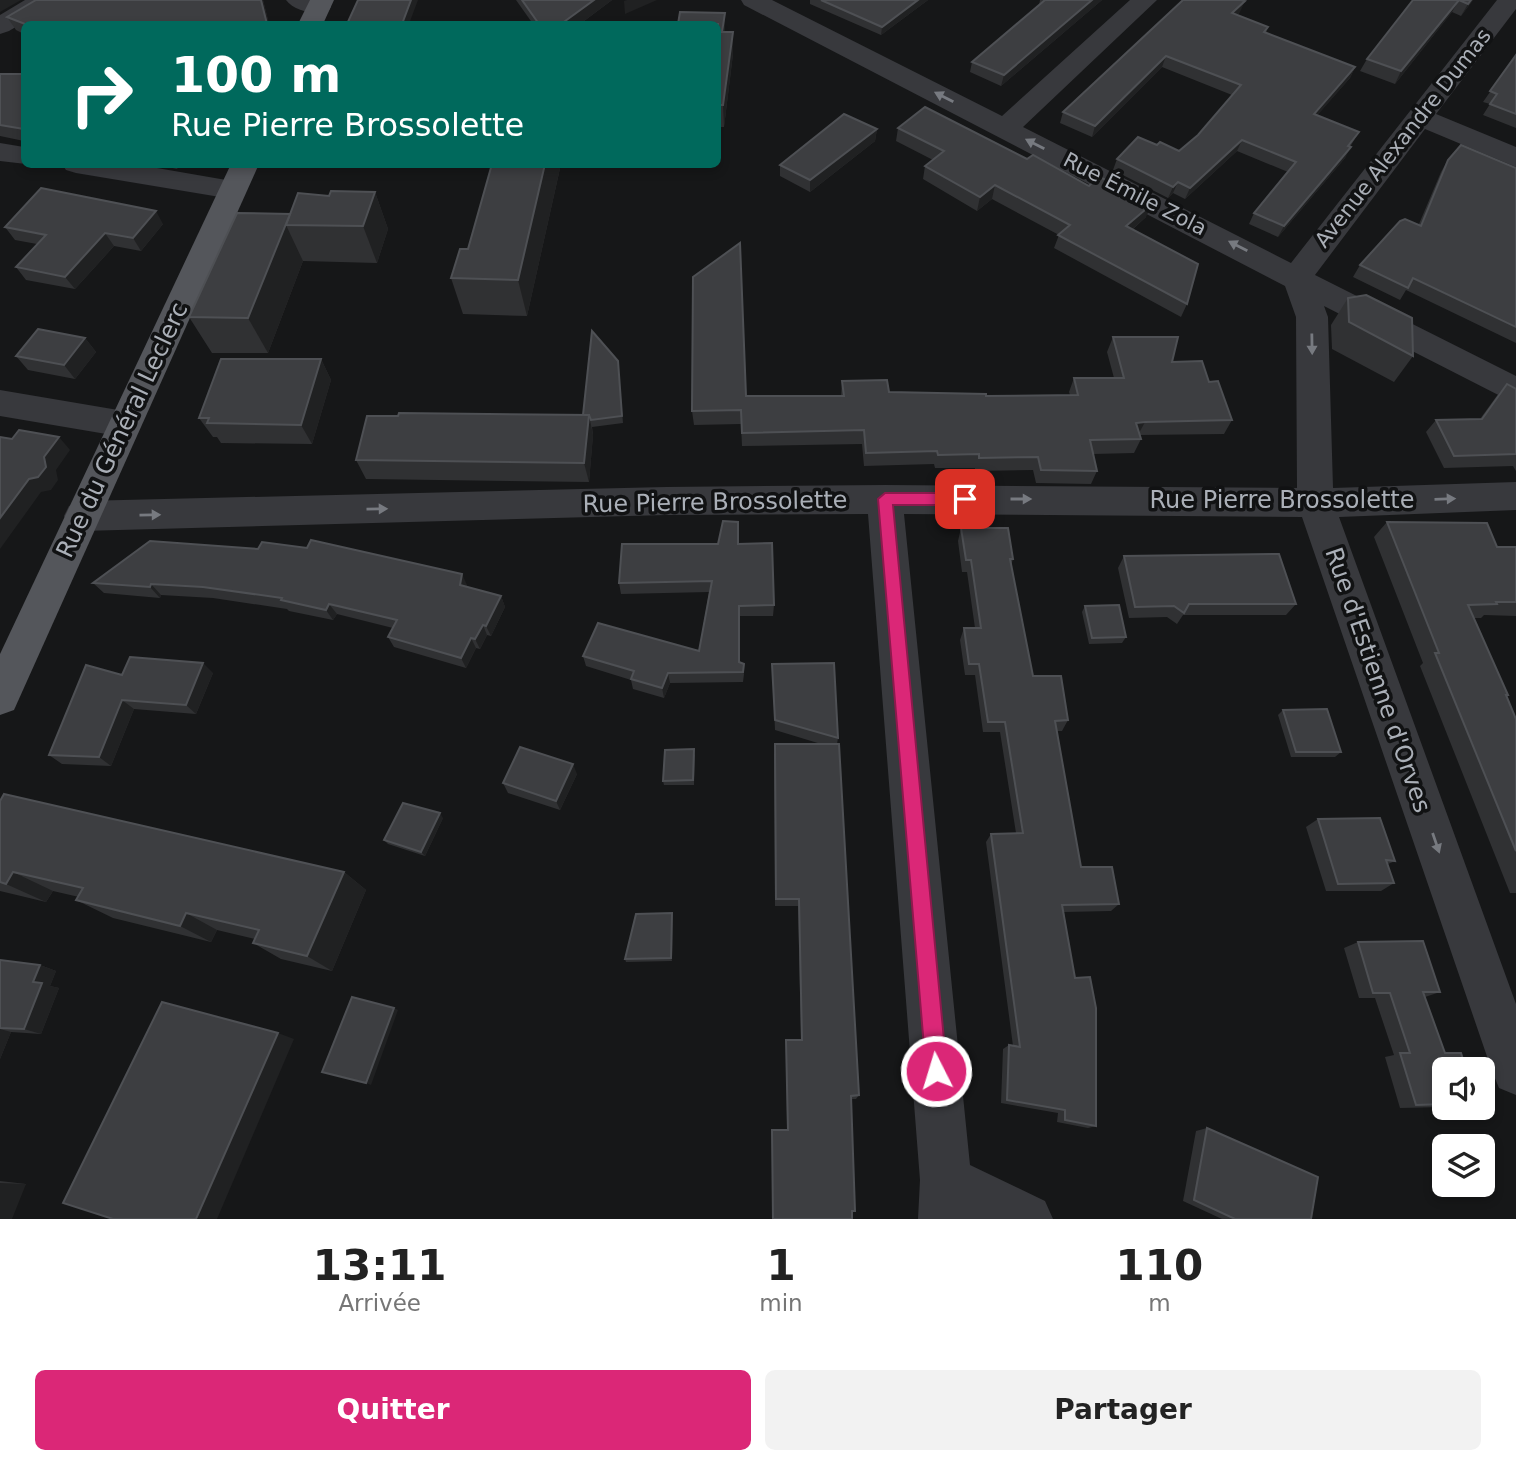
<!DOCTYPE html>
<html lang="fr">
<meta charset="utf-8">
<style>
:root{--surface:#fff;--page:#f2f2f2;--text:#222;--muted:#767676;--accent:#db2777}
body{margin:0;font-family:"DejaVu Sans",sans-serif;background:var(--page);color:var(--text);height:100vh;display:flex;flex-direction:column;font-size:26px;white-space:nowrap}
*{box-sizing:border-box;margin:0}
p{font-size:23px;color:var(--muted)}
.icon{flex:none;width:38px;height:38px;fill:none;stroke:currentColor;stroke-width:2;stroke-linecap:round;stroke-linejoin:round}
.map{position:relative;height:1219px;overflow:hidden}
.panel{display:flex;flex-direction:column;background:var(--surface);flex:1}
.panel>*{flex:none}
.top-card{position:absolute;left:21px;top:21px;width:700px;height:147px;border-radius:10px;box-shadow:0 4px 10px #0003;background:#00695c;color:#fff;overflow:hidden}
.tools{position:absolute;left:1432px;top:1057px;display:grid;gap:14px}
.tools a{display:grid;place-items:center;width:63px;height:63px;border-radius:10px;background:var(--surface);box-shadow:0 4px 10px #0003;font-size:35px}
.pin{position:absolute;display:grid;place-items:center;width:60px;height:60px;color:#fff;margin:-30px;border-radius:14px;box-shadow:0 4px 10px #0006}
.me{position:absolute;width:77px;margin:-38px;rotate:355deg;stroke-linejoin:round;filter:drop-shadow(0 0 5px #0008)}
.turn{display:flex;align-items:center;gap:24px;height:147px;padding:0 35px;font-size:32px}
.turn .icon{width:91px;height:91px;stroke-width:2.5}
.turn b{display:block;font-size:49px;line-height:60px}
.eta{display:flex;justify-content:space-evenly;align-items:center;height:119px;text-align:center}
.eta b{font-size:42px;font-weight:700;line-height:49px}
.button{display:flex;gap:14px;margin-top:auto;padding:14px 35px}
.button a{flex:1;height:80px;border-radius:10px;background:var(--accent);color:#fff;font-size:28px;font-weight:700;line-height:80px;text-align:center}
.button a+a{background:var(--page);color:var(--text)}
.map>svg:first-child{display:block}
</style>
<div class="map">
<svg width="1516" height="1219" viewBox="0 0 1516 1219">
<rect width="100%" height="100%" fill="#161718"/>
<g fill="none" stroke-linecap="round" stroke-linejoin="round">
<g fill="#38393d" fill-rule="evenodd">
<path d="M 25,0 L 55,0 L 52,5 L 9,31 L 0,34 L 0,15 Z"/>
<path d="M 286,0 L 323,0 L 331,7 L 328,12 C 315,15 294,11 286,0 Z"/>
<path d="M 741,0 L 772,0 L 1002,116 L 1130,0 L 1157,0 L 1023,127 L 1291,263 L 1497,0 L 1516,0 L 1516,9 L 1436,114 L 1516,147 L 1516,167 L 1425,129 L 1315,275 L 1516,376 L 1516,404 L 1324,306 L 1328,317 L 1333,488 L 1516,482 L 1516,510 L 1339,517 L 1516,1004 L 1516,1095 L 1499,1088 L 1492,1071 L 1302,517 L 904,514 L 970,1165 L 1045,1201 L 1053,1219 L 918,1219 L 920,1180 L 868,514 L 666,515 L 82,531 L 69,526 L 64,516 L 69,506 L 82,501 L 666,487 L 885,485 L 1297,488 L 1296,317 L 1285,286 L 744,5 Z"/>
<path d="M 0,143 L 24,147 L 26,164 L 0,161 Z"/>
<path d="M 62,164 L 134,164 L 232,181 L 242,183 L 247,190 L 242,197 L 232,199 L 76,173 L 66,170 Z"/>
<path d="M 0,390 L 124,411 L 136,415 L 141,424 L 136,433 L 124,437 L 0,416 Z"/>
</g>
<g fill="#54565b" fill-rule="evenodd">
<path d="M 310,0 L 334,0 L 323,24 L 298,24 Z"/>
<path d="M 231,164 L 259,164 L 14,710 L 0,715 L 0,654 Z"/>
</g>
</g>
<g fill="#303133">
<path d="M 36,0 L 263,0 L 269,24 L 24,24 L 24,34 L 16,30 L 7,17 Z"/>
<path d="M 516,0 L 612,0 L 580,24 L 533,24 Z"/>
<path d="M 810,0 L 928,0 L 881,35 L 810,4 Z"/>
<path d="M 1040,0 L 1102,0 L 1001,86 L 970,72 L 972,62 L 1039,5 Z"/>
<path d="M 1413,0 L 1473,0 L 1461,16 L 1452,12 L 1395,84 L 1360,71 L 1367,59 Z"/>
<path d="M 1240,12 L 1237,15 L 1268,27 L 1266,33 L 1355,67 L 1350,78 L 1317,115 L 1359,132 L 1350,147 L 1345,158 L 1278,237 L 1249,224 L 1254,213 L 1288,172 L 1237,151 L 1185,199 L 1173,193 L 1168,198 L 1113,170 L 1117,159 L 1157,145 L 1179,151 L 1198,135 L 1232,95 L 1162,67 L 1092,137 L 1060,123 L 1063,112 Z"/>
<path d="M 725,13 L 725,32 L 733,54 L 724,127 L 718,127 L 718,24 Z"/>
<path d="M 1516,55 L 1516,128 L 1483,115 L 1490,104 L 1483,102 Z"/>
<path d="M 0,74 L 24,74 L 24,141 L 0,136 Z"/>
<path d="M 898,128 L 1027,159 L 1146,217 L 1133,229 L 1187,304 L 1181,317 L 1054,248 L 1059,235 L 992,199 L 977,211 L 923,179 L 925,166 L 933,160 L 896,141 Z"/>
<path d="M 877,129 L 875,141 L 810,192 L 780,176 L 780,165 Z"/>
<path d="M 1448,160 L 1516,168 L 1516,343 L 1406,290 L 1400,300 L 1353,277 L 1360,265 L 1419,224 L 1441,172 Z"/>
<path d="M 154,164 L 180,164 L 177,169 Z"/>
<path d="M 492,164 L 561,164 L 527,316 L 463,314 L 451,278 L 468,249 Z"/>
<path d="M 375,192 L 388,229 L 377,263 L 303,261 L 268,353 L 212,353 L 189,317 L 290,214 L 329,196 Z"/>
<path d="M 163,224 L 141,251 L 114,246 L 75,289 L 26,280 L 16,267 L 37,244 L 15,240 L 5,227 Z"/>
<path d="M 1348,298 L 1413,356 L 1394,382 L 1332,349 L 1331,325 Z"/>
<path d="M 1113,337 L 1172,362 L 1209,382 L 1232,420 L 1224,434 L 1140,435 L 1141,439 L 1134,453 L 1093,454 L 1097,471 L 1091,484 L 1036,483 L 1033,470 L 975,471 L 975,468 L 935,468 L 934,464 L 864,466 L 862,444 L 742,446 L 741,424 L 694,425 L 692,411 L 746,396 L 841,396 L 842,381 L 889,392 L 986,396 L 1070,395 L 1069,392 L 1074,378 L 1114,378 L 1107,352 Z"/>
<path d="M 85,338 L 96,352 L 75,379 L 28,370 L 16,356 Z"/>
<path d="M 321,359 L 331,380 L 312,444 L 221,443 L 217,437 L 213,437 L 199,418 Z"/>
<path d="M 618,361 L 623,423 L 592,427 L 593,435 L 589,482 L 366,479 L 356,460 L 583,415 Z"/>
<path d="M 1507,384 L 1516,389 L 1516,471 L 1513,466 L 1444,468 L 1426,432 L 1436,420 L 1480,419 L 1496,397 Z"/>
<path d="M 1387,522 L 1497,547 L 1516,547 L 1516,616 L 1484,615 L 1481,618 L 1474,618 L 1508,695 L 1507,696 L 1516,719 L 1516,893 L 1510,893 L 1420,666 L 1423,663 L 1374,537 Z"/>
<path d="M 961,528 L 1013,559 L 1011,565 L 1033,676 L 1068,720 L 1062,731 L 1057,731 L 1081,867 L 1119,904 L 1111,911 L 1064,912 L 1096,1126 L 1088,1128 L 1057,1122 L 1058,1113 L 1001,1103 L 1003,1049 L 1009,1045 L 1013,1046 L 986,842 L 991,834 L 1016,833 L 1000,732 L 983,732 L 975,675 L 965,675 L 960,640 L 964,628 L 975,628 L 967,572 L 962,572 L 958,541 Z"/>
<path d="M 738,544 L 774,605 L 773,616 L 739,616 L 740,663 L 744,674 L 743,682 L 670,683 L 664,698 L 633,689 L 631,680 L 586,666 L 583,656 L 699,651 L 709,592 L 621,594 L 619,583 Z"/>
<path d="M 1124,556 L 1296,604 L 1286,615 L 1183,615 L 1177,624 L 1167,617 L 1129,618 L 1118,568 Z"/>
<path d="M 93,583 L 467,585 L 466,586 L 501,596 L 505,607 L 491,636 L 487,635 L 480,649 L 476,648 L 466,668 L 394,647 L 388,637 L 393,628 L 337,614 L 333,620 L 289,611 L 287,609 L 213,598 L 161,595 L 160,598 L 104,593 Z"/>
<path d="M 1085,606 L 1126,637 L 1122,643 L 1089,644 L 1082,612 Z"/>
<path d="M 772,664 L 838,738 L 837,744 L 859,1095 L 856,1099 L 852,1099 L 787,1130 L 786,1040 L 801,1040 L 798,906 L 775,906 L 774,754 L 821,744 L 775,730 Z"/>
<path d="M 213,673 L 196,714 L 134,709 L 111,766 L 62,764 L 49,755 L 122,675 Z"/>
<path d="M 1283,710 L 1341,752 L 1335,757 L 1291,757 L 1278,715 Z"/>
<path d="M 695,754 L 694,785 L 664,785 L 663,781 Z"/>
<path d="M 577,774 L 560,810 L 508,793 L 503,783 Z"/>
<path d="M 0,801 L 344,872 L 366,890 L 332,971 L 281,959 L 253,943 L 255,939 L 217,930 L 211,942 L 113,918 L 76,900 L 79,897 L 53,891 L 46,902 L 0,891 Z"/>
<path d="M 443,818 L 425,856 L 388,844 L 384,840 Z"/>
<path d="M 1318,819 L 1395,861 L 1388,864 L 1394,883 L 1381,891 L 1326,891 L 1306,827 Z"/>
<path d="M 672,913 L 673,916 L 672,961 L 626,962 L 625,959 Z"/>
<path d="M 1358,942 L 1440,992 L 1425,997 L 1444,1069 L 1444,1107 L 1400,1108 L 1385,1057 L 1394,1055 L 1375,998 L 1359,998 L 1344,948 Z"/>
<path d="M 0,960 L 40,965 L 56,971 L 50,986 L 59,988 L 41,1034 L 11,1032 L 0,1059 Z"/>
<path d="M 1207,1128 L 1311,1219 L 1222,1219 L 1183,1201 L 1196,1131 Z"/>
<path d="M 0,1181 L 26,1184 L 0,1219 Z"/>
</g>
<g fill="#202122">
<path d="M 0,0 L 21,0 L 0,12 Z"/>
<path d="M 261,0 L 263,0 L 269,24 L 267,24 Z"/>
<path d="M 411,0 L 418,0 L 409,24 L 402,24 Z"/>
<path d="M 594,0 L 612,0 L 580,24 L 561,24 Z"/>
<path d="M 627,0 L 657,0 L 625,14 L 624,1 Z"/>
<path d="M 918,0 L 928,0 L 881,35 L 882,27 Z"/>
<path d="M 1092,0 L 1102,0 L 1001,86 L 1004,75 Z"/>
<path d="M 1459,0 L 1452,12 L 1395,84 L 1401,71 Z"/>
<path d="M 1471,0 L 1473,0 L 1461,16 L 1468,4 Z"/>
<path d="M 1245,1 L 1240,12 L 1228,24 L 1232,13 Z"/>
<path d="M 725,13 L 725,35 L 722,32 Z"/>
<path d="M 733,32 L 733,54 L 724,127 L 723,105 Z"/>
<path d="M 1166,56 L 1162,67 L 1092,137 L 1095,126 Z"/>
<path d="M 1355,67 L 1350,78 L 1309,125 L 1314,114 Z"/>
<path d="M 877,129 L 875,141 L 810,192 L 810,180 Z"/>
<path d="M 1242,140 L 1237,151 L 1185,199 L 1190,188 Z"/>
<path d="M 1351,147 L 1345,158 L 1278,237 L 1284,226 Z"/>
<path d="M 545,164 L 561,164 L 527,316 L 518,280 Z"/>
<path d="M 1178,182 L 1173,193 L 1168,198 L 1173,187 Z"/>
<path d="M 995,185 L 992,199 L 977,211 L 980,197 Z"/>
<path d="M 375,192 L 388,229 L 377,263 L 363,226 Z"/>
<path d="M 1152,204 L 1146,217 L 1121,239 L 1126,226 Z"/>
<path d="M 156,211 L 163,224 L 141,251 L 133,238 Z"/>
<path d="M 286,225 L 303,261 L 268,353 L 248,318 Z"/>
<path d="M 105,233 L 114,246 L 75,289 L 65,277 Z"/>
<path d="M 85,338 L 96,352 L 75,379 L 64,365 Z"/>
<path d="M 321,359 L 331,380 L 312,444 L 301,425 Z"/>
<path d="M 589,415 L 593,435 L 589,482 L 584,463 Z"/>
<path d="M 1145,422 L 1138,435 L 1136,423 Z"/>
<path d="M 59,437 L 70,450 L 56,470 L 58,480 L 51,490 L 41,492 L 0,549 L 0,518 Z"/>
<path d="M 462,574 L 467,585 L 465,595 L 460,585 Z"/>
<path d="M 151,584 L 161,595 L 160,598 L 150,587 Z"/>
<path d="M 501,596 L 505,607 L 491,636 L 486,626 Z"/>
<path d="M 329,604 L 337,614 L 333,620 L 326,610 Z"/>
<path d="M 483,625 L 487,635 L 480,649 L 475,639 Z"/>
<path d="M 471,638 L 476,648 L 466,668 L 461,658 Z"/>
<path d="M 203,663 L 213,673 L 196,714 L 186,705 Z"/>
<path d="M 668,673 L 670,683 L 664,698 L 662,688 Z"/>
<path d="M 122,700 L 134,709 L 111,766 L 99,757 Z"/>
<path d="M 573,764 L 577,774 L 560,810 L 556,801 Z"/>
<path d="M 440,813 L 443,818 L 425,856 L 421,852 Z"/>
<path d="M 13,872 L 53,891 L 46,902 L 6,884 Z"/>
<path d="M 344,872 L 366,890 L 332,971 L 307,956 Z"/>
<path d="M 186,913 L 217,930 L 211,942 L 180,926 Z"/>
<path d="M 672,913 L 673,916 L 672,961 L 671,958 Z"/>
<path d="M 40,965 L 56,971 L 50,986 L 59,988 L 41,1034 L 24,1029 L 33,982 Z"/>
<path d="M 394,1008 L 398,1010 L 371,1085 L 366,1083 Z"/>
<path d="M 0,1029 L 11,1032 L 0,1059 Z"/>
<path d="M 278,1033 L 294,1039 L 217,1219 L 196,1219 Z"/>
<path d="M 0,1183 L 26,1184 L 12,1219 L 0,1219 Z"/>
</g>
<g fill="#3d3e41" stroke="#4e5054" stroke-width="2">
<path d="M 36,0 L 261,0 L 267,24 L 25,24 L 7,17 Z"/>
<path d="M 358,0 L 411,0 L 402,24 L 347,24 Z"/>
<path d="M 522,0 L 594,0 L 561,24 L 539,24 Z"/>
<path d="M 821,0 L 918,0 L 882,27 Z"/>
<path d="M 1045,0 L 1092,0 L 1004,75 L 972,62 Z"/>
<path d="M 1183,0 L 1241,0 L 1245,1 L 1232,13 L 1268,27 L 1264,32 L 1355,67 L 1314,114 L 1359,132 L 1348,146 L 1351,147 L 1284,226 L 1254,213 L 1296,162 L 1242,140 L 1190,188 L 1178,182 L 1173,187 L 1117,159 L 1138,137 L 1157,145 L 1160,142 L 1179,151 L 1198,135 L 1241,85 L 1166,56 L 1095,126 L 1063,112 Z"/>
<path d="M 1413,0 L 1471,0 L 1468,4 L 1459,0 L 1401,71 L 1367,59 Z"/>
<path d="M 680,12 L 725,13 L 722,32 L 733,32 L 723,105 L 718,105 L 718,24 L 678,24 Z"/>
<path d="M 1516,55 L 1516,114 L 1490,104 L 1497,94 L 1490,91 Z"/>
<path d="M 0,74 L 24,74 L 24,129 L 0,125 Z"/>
<path d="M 925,107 L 1027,159 L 1033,155 L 1089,186 L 1098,176 L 1152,204 L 1126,226 L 1198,264 L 1187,304 L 1058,235 L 1070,225 L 995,185 L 980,197 L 925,166 L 944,151 L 898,128 Z"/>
<path d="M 844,114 L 877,129 L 810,180 L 780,165 Z"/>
<path d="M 1461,145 L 1516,168 L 1516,327 L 1413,278 L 1408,288 L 1360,265 L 1400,221 L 1405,219 L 1421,226 L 1448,160 Z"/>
<path d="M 492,164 L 545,164 L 518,280 L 451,278 L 460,249 L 468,249 Z"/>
<path d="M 41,188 L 156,211 L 133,238 L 105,233 L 65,277 L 16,267 L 46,235 L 5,227 Z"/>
<path d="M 331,191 L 375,192 L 363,226 L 286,225 L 298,193 L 329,196 Z"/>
<path d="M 237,213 L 290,214 L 248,318 L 189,317 Z"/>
<path d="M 740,243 L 746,396 L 844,396 L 842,381 L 887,380 L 889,392 L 986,394 L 986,396 L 1078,395 L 1074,378 L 1124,378 L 1113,337 L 1178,337 L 1172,362 L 1202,361 L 1209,382 L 1218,381 L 1232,420 L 1145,422 L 1136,423 L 1141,439 L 1090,440 L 1097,471 L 1041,470 L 1038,457 L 979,458 L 979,454 L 938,455 L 937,451 L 866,453 L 864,430 L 742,433 L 741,410 L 692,411 L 693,277 Z"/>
<path d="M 1366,295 L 1412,318 L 1413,356 L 1349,322 L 1348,298 Z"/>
<path d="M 38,329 L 85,338 L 64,365 L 16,356 Z"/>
<path d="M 592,331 L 618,361 L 622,416 L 591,420 L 589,415 L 583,415 Z"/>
<path d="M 221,359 L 321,359 L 301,425 L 207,423 L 209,418 L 199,418 Z"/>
<path d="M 1507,384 L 1516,389 L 1516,454 L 1454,456 L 1436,420 L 1482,419 Z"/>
<path d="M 399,413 L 589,415 L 584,463 L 356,460 L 367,416 L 398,416 Z"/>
<path d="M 19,430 L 59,437 L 44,457 L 46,467 L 38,477 L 29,479 L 0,518 L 0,437 L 12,439 Z"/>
<path d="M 723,521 L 738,522 L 738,544 L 772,543 L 774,605 L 739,606 L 739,662 L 744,664 L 743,672 L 668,673 L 662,688 L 631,679 L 634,671 L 583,656 L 598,623 L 699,651 L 712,581 L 619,583 L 622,544 L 718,544 Z"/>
<path d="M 1387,522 L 1487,523 L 1497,547 L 1516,547 L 1516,602 L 1496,602 L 1497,604 L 1468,605 L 1508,695 L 1506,695 L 1516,719 L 1516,851 L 1435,653 L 1439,653 Z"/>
<path d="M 961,528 L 1008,528 L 1013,559 L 1010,559 L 1033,676 L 1061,676 L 1068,720 L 1055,721 L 1081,867 L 1112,867 L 1119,904 L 1062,905 L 1075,978 L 1090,977 L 1096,1008 L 1096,1126 L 1065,1120 L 1065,1110 L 1007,1100 L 1009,1045 L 1020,1047 L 991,834 L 1023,833 L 1005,722 L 988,722 L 979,664 L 969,664 L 964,628 L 981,628 L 971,560 L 966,560 Z"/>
<path d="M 311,540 L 462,574 L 460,585 L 501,596 L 486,626 L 483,625 L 475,639 L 471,638 L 461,658 L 388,637 L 397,620 L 329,604 L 326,610 L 281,600 L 282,598 L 203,587 L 151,584 L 150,587 L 93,583 L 150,541 L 258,549 L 262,542 L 307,548 Z"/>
<path d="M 1279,554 L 1296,604 L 1189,604 L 1184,613 L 1174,606 L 1135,607 L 1124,556 Z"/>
<path d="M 1119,605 L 1126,637 L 1092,638 L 1085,606 Z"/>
<path d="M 130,657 L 203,663 L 186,705 L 122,700 L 99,757 L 49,755 L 86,665 L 122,675 Z"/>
<path d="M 834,663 L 838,738 L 775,720 L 772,664 Z"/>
<path d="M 1327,709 L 1341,752 L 1296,752 L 1283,710 Z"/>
<path d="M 775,744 L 839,744 L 859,1095 L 851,1096 L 855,1211 L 852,1211 L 852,1219 L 773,1219 L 772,1130 L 788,1130 L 786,1040 L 802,1040 L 799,899 L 776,899 Z"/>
<path d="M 520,747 L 573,764 L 556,801 L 503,783 Z"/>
<path d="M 694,749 L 693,780 L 663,781 L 665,750 Z"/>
<path d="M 4,794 L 344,872 L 307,956 L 253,943 L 259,930 L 186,913 L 180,926 L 76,900 L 83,888 L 13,872 L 6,884 L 0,882 L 0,801 Z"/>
<path d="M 403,803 L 440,813 L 421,852 L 384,840 Z"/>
<path d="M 1380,818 L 1395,861 L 1386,860 L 1394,883 L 1338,884 L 1318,819 Z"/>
<path d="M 672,913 L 671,958 L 625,959 L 636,914 Z"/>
<path d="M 1423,941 L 1440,992 L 1423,992 L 1445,1053 L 1461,1053 L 1466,1069 L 1444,1069 L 1444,1104 L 1416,1105 L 1400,1053 L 1410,1053 L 1390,993 L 1373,993 L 1358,942 Z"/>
<path d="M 0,960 L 40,965 L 33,982 L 42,983 L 24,1029 L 0,1028 Z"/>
<path d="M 352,997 L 394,1008 L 366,1083 L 322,1072 Z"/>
<path d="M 162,1002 L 278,1033 L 196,1219 L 113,1219 L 63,1203 Z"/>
<path d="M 1207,1128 L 1318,1177 L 1311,1219 L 1235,1219 L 1194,1200 Z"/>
</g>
<defs><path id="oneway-solid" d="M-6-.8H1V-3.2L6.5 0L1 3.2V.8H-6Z" transform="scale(1.75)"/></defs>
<g fill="#777a80">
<use href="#oneway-solid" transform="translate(944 97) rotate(-153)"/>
<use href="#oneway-solid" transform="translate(1035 144) rotate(-153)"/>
<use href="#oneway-solid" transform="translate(1238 246) rotate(-153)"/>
<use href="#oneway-solid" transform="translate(1312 344) rotate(89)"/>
<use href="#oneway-solid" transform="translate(1021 499)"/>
<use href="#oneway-solid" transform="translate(1445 499) rotate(-2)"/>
<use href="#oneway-solid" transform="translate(377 509) rotate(-1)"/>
<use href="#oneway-solid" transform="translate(150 515) rotate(-1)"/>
<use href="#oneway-solid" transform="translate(1436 843) rotate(71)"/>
</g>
<path fill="#db2777" stroke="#8e194d" stroke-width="2" d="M 885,493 L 965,493 L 972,499 L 965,505 L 893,505 L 947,1071 L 944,1078 L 936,1081 L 929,1078 L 926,1071 L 878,499 Z"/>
<g text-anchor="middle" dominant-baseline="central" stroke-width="7" stroke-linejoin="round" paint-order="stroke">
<g font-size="21" fill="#aaafb7" stroke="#111213">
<text transform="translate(1403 138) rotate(-52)">Avenue Alexandre Dumas</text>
<text transform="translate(1135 194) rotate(27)">Rue Émile Zola</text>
</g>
<g font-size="24" fill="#aaafb7" stroke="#111213">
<text transform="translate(122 430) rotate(-65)">Rue du Général Leclerc</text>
<text x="1282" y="500">Rue Pierre Brossolette</text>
<text transform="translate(715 502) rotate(-1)">Rue Pierre Brossolette</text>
<text transform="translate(1378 680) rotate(71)">Rue d'Estienne d'Orves</text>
</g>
</g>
</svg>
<div class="tools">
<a><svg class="icon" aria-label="sound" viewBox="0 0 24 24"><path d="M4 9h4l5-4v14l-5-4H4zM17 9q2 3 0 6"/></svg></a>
<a><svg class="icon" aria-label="layers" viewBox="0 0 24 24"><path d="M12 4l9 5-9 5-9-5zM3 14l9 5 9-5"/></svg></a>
</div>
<div class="pin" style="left:965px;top:499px;background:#d93025"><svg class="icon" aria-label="arrive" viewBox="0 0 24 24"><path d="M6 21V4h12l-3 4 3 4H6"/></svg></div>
<svg class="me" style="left:936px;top:1071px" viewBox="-20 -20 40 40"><circle r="17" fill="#db2777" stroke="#fff" stroke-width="3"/><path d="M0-11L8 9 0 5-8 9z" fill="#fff"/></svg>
<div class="top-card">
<div class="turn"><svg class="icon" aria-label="right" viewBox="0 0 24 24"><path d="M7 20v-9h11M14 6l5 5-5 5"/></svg><div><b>100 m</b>Rue Pierre Brossolette</div></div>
</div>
</div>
<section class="panel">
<div class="eta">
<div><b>13:11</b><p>Arrivée</p></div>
<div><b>1</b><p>min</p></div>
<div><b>110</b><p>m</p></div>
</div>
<div class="button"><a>Quitter</a><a>Partager</a></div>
</section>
